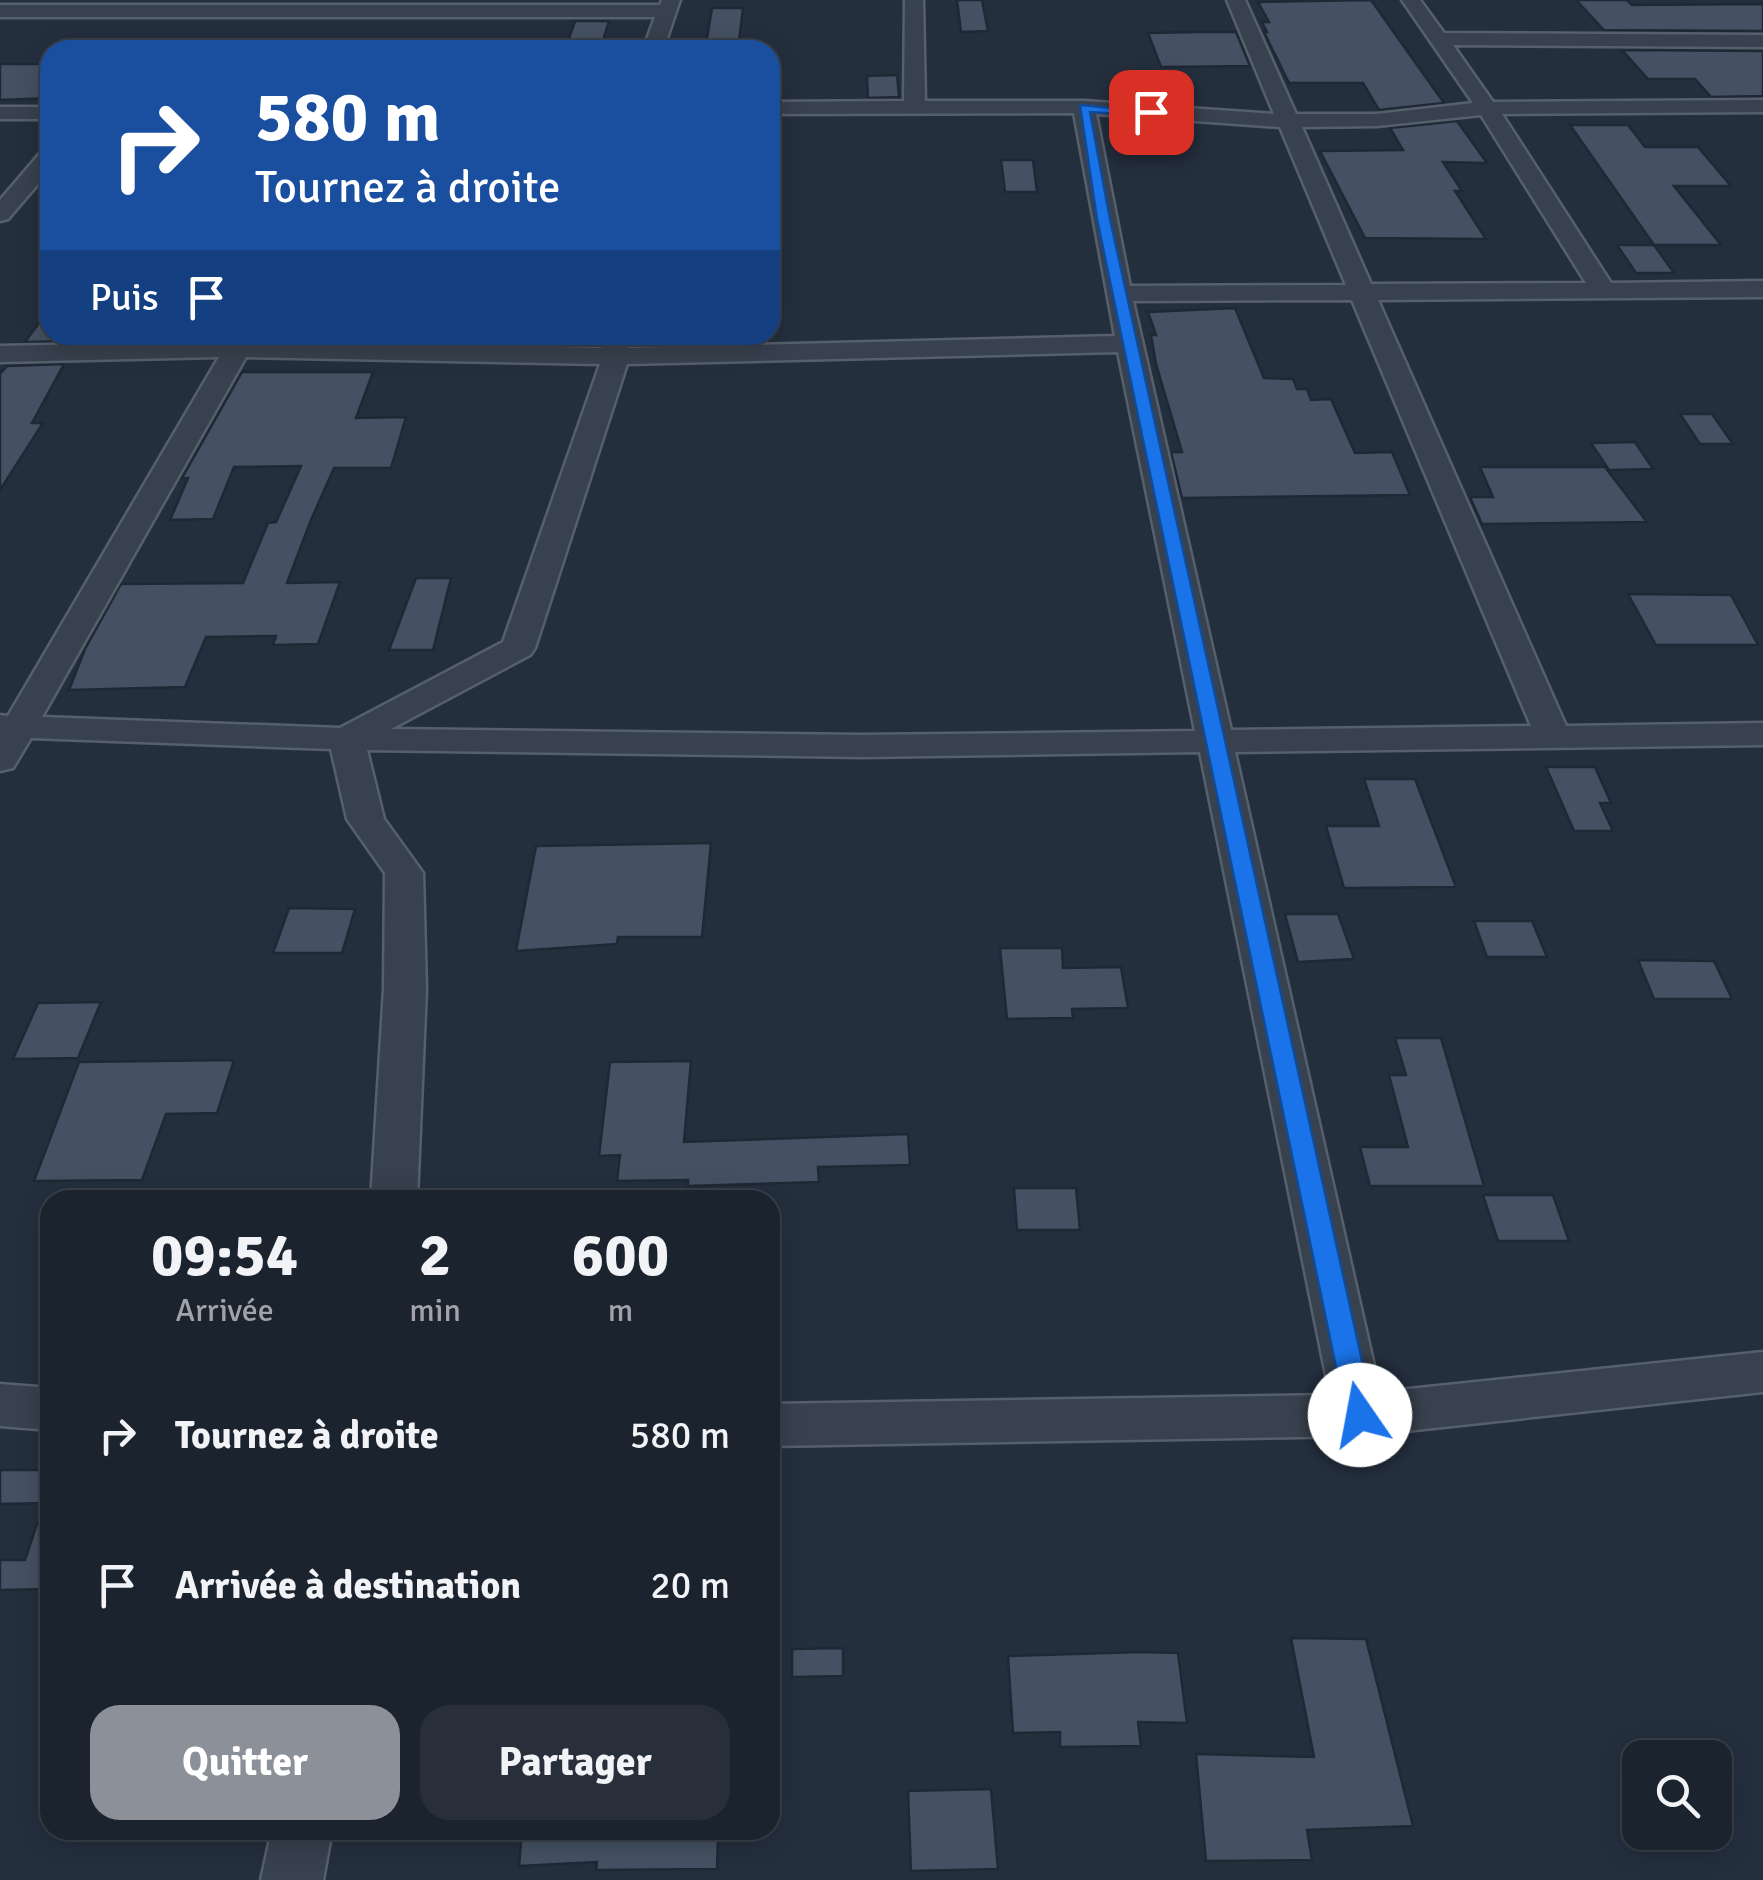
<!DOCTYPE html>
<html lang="fr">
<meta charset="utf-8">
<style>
:root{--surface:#1b232e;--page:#282f3a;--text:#f1f3f6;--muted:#a0a4aa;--line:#39404a;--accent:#8c9099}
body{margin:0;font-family:Signika,sans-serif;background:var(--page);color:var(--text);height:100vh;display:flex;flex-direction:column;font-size:38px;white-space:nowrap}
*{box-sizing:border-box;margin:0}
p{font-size:32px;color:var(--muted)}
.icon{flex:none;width:55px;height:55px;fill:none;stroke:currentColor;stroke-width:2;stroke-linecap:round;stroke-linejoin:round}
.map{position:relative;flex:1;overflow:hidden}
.details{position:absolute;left:40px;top:1190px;width:740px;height:650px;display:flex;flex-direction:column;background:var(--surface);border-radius:30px;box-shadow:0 5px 25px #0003,0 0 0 2px var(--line)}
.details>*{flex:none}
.hud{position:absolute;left:40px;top:40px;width:740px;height:305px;border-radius:30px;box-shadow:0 5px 25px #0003,0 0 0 2px var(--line);background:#1a4fa0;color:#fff;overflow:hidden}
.tools{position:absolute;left:1622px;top:1740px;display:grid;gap:20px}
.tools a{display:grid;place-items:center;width:110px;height:110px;border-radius:20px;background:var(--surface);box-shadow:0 5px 25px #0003,0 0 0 2px var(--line);font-size:50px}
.pin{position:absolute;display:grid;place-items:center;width:85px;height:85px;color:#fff;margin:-42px;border-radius:20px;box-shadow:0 5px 15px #0006}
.me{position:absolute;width:110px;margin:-55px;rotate:348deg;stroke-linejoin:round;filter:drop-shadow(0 0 8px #0008)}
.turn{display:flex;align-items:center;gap:35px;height:210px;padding:0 50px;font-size:45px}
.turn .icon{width:130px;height:130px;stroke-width:2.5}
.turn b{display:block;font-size:70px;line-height:85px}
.then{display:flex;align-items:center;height:95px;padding:0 50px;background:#0003;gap:20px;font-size:38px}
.eta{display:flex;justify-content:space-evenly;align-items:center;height:170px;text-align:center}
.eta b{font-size:60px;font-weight:800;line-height:70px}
.primary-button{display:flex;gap:20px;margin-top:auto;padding:20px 50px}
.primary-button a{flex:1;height:115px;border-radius:30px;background:var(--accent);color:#fff;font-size:40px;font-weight:800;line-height:115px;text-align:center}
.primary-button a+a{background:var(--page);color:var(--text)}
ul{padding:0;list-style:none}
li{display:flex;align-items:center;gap:30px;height:150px;padding:0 50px}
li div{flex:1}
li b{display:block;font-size:38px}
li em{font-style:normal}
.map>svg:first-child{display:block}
</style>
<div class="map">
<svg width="1763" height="1880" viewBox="0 0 1763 1880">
<rect width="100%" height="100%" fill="#242f3e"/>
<g fill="#455162" stroke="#1f2835" stroke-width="2.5">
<path d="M 957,0 L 982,0 L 988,31 L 961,32 Z"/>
<path d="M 1371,0 L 1444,103 L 1379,110 L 1363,83 L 1289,83 L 1264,32 L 1267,32 L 1262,22 L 1269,22 L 1258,2 Z"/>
<path d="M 1576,0 L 1627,0 L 1632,5 L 1763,4 L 1763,31 L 1604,30 Z"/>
<path d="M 712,8 L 743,8 L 738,50 L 705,50 Z"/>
<path d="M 575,21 L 609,21 L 600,50 L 565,50 Z"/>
<path d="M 1199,32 L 1236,32 L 1250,66 L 1161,67 L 1148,33 Z"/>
<path d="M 1622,50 L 1763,51 L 1763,96 L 1711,97 L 1695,79 L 1648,79 Z"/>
<path d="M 0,64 L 50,64 L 50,98 L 0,100 Z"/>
<path d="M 897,75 L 899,97 L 868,98 L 867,76 Z"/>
<path d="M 1457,121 L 1487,163 L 1443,162 L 1462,191 L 1455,191 L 1486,239 L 1365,238 L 1320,151 L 1403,150 L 1390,128 Z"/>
<path d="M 1570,125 L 1628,125 L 1645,147 L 1698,147 L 1731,186 L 1674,186 L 1721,245 L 1654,245 Z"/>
<path d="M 1001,160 L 1033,160 L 1037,192 L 1005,192 Z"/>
<path d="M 1617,245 L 1654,245 L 1674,273 L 1636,273 Z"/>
<path d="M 50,308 L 50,335 L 81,335 L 78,341 L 25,342 Z"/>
<path d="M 1235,308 L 1264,378 L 1293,379 L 1297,389 L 1307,389 L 1311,400 L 1331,399 L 1355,453 L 1392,452 L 1410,495 L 1182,498 L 1171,452 L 1182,452 L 1156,364 L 1151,335 L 1156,335 L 1148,312 Z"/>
<path d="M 64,364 L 32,423 L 43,423 L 0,490 L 0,374 L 7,366 Z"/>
<path d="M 242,372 L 373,372 L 356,418 L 406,417 L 391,468 L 334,468 L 311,520 L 287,583 L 340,582 L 318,644 L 273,645 L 276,636 L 206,637 L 185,687 L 69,690 L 85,649 L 121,584 L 243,583 L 268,523 L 276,522 L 301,466 L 234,467 L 213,519 L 170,520 L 188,478 L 182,478 Z"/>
<path d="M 1680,414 L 1712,414 L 1733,444 L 1700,444 Z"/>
<path d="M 1635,442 L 1653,469 L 1609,470 L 1591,443 Z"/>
<path d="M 1480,467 L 1605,467 L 1647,522 L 1482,524 L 1470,497 L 1493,497 Z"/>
<path d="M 416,578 L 451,578 L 433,650 L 389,650 Z"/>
<path d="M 1628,594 L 1731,595 L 1758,645 L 1656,645 Z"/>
<path d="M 1546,767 L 1595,767 L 1611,803 L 1600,803 L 1613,831 L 1574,831 Z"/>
<path d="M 1364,779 L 1415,779 L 1456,887 L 1344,888 L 1326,826 L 1379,826 Z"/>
<path d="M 711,843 L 702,937 L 618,937 L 617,944 L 516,951 L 536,846 Z"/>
<path d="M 289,908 L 355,909 L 342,953 L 273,953 Z"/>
<path d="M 1285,914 L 1338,914 L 1354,959 L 1298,962 Z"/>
<path d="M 1474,921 L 1532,921 L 1547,957 L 1487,957 Z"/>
<path d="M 1000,948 L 1062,948 L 1063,968 L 1121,967 L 1128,1008 L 1072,1009 L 1073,1018 L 1007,1019 Z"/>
<path d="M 1638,960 L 1714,961 L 1732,999 L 1654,999 Z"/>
<path d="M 101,1002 L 78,1058 L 13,1059 L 38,1003 Z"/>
<path d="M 1395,1038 L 1441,1038 L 1484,1186 L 1370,1186 L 1360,1147 L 1408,1147 L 1389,1075 L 1406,1075 Z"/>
<path d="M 234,1060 L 217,1113 L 166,1114 L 142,1180 L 34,1181 L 79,1062 Z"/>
<path d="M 691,1061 L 684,1142 L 908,1134 L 910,1165 L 818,1167 L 819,1182 L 688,1186 L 688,1180 L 617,1181 L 620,1155 L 599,1156 L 610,1062 Z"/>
<path d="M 1014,1188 L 1076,1188 L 1080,1230 L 1017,1230 Z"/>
<path d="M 1483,1195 L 1553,1195 L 1569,1241 L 1498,1241 Z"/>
<path d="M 0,1470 L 50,1470 L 50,1589 L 0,1590 L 0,1560 L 25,1560 L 44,1503 L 0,1504 Z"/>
<path d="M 1291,1638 L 1366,1639 L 1413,1826 L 1307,1830 L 1312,1860 L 1206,1861 L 1196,1754 L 1314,1757 Z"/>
<path d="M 843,1648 L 843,1676 L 792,1677 L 792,1649 Z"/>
<path d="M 1142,1652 L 1178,1653 L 1187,1723 L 1138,1722 L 1141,1746 L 1060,1747 L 1060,1732 L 1013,1733 L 1008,1656 Z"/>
<path d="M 991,1789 L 998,1869 L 911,1871 L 908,1791 Z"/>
<path d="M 522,1830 L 680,1830 L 680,1839 L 718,1838 L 717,1869 L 596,1870 L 597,1862 L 519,1866 Z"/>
</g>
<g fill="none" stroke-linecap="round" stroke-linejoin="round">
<defs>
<g id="street">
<path d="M 662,0 L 680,0 L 663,50 L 643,50 L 655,17 L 0,17 L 0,5 L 660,5 Z"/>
<path d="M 905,0 L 923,0 L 925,101 L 1084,101 L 1274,114 L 1227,0 L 1245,0 L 1296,114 L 1377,114 L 1473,103 L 1402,0 L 1420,0 L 1444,33 L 1763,35 L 1763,47 L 1453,45 L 1493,102 L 1763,100 L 1763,112 L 1502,114 L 1611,283 L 1763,281 L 1763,297 L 1378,300 L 1566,726 L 1763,723 L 1763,745 L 1235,752 L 1380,1392 L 1763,1352 L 1763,1392 L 1360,1436 L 770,1446 L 770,1404 L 1330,1395 L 1200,752 L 862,757 L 367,750 L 384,819 L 423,873 L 426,989 L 417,1200 L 371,1200 L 384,989 L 385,873 L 347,819 L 331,749 L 31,738 L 13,768 L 0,771 L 0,715 L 8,716 L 219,357 L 0,362 L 0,346 L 228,341 L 232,335 L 258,335 L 255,341 L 601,348 L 599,335 L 625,335 L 628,348 L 1115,336 L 1074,113 L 770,114 L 770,102 L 904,101 ZM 1096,114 L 1280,127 L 1346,285 L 1130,286 ZM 1481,115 L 1586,283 L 1371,284 L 1302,127 L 1377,126 ZM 1352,300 L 1531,726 L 1231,730 L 1133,301 ZM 1118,352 L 1195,731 L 862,735 L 391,729 L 530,655 L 535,648 L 627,364 ZM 246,357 L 600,364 L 503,642 L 340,728 L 42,717 Z"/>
<rect x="0" y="107" width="50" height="12"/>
<path d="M 50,149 L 50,170 L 8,219 L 0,221 L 0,200 L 42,151 Z"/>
<path d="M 0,1384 L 50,1388 L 50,1430 L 0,1426 Z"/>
<path d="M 272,1830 L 332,1830 L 323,1880 L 261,1880 Z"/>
</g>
</defs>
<use href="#street" stroke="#565f6c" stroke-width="5"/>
<use href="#street" fill="#38414e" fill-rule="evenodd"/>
</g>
<path fill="#1a73e8" stroke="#114b97" stroke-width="2.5" d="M 1080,105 L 1157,112 L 1151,116 L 1090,112 L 1110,219 L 1374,1415 L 1370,1424 L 1350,1424 L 1346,1415 L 1097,219 Z"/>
</svg>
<div class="tools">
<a><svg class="icon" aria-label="search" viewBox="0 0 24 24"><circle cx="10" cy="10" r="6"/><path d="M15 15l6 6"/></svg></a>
</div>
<div class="pin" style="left:1151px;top:112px;background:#d93025"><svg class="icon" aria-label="arrive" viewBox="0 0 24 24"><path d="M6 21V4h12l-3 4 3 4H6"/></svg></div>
<svg class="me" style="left:1360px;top:1415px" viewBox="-20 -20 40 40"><circle r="19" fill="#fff"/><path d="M0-13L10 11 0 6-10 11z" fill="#1a73e8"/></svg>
<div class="hud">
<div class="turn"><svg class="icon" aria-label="right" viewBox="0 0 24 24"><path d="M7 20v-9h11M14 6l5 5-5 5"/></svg><div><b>580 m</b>Tournez à droite</div></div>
<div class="then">Puis<svg class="icon" aria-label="arrive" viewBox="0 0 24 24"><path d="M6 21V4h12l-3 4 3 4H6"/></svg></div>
</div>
<section class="details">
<div class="eta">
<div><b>09:54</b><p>Arrivée</p></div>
<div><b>2</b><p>min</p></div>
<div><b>600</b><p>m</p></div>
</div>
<ul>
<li><svg class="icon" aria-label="right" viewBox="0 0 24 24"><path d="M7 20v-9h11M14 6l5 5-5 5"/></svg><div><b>Tournez à droite</b></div><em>580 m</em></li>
<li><svg class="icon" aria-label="arrive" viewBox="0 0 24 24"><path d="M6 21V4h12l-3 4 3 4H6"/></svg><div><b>Arrivée à destination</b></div><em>20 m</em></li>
</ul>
<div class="primary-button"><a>Quitter</a><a>Partager</a></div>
</section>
</div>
